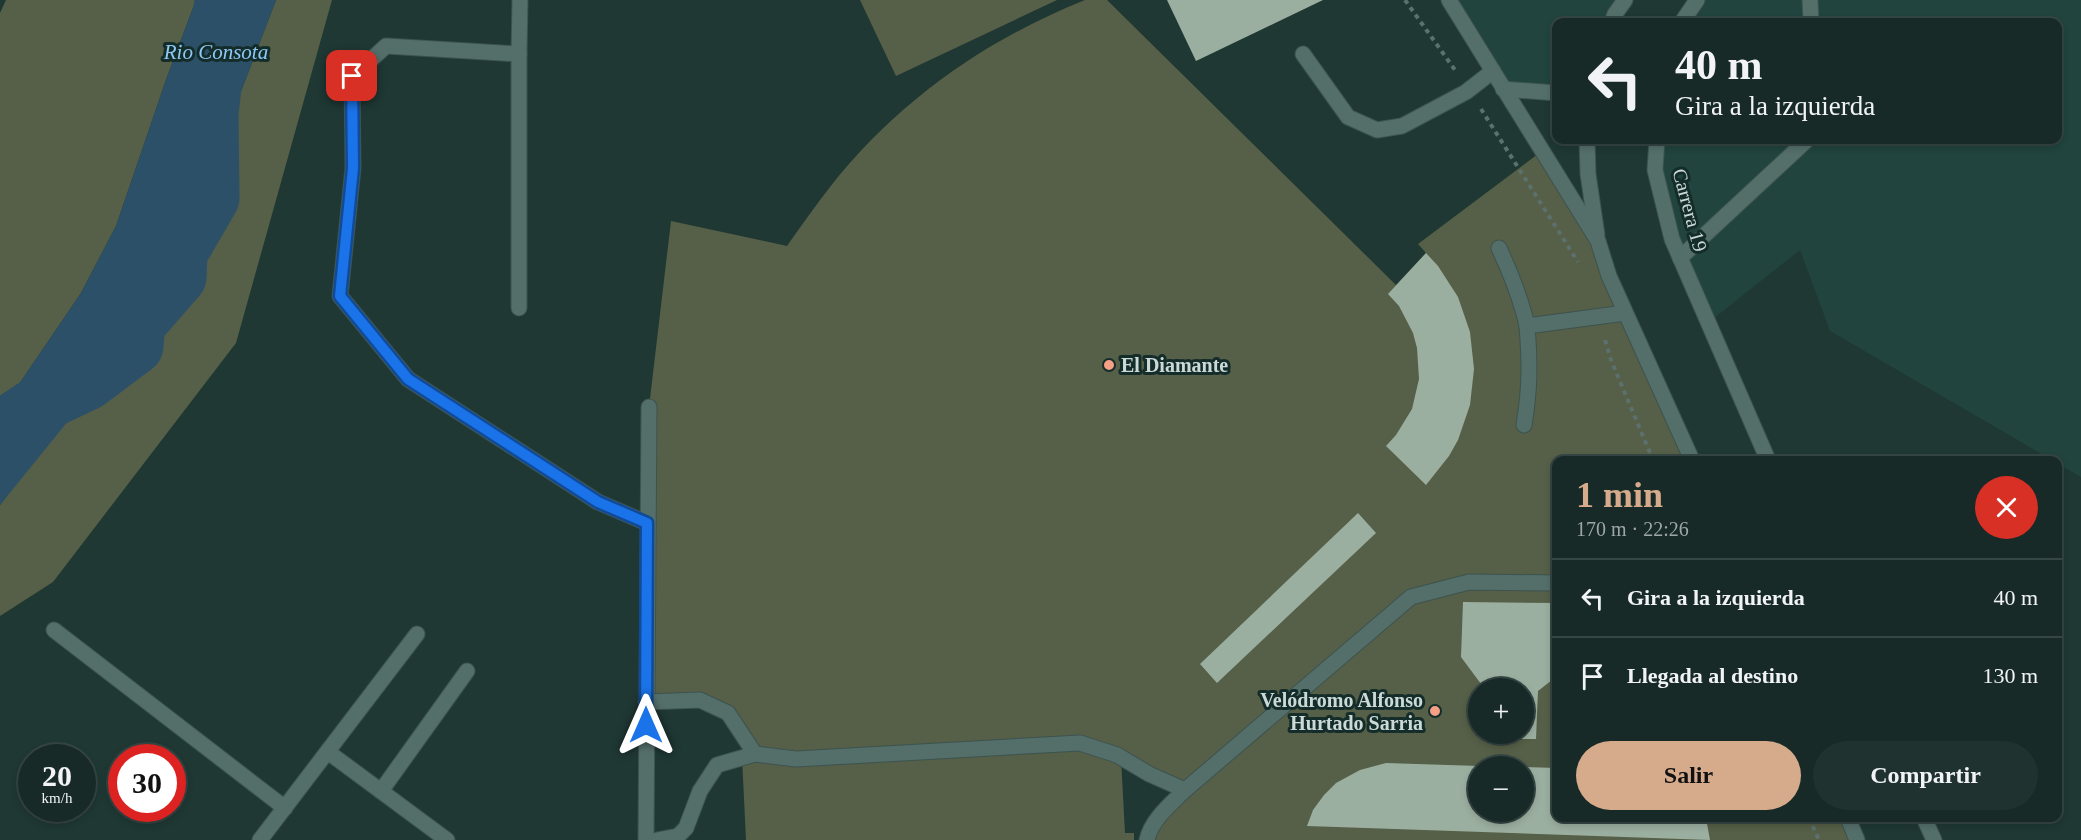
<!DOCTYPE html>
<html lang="es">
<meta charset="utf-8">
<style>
:root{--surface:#172a27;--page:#20322f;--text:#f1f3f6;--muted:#9ea7a7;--line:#364644;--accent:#d6ab8b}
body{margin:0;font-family:"Times New Roman",serif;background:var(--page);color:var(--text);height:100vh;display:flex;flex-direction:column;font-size:22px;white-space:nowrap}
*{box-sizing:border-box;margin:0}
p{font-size:20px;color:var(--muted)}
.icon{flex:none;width:33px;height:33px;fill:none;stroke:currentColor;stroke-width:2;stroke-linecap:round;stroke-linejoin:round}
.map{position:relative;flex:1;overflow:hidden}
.side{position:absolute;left:1552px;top:456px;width:510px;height:366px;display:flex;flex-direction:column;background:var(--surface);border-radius:12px;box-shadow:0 3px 9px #0003,0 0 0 2px var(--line)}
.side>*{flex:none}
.top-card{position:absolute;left:1552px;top:18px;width:510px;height:126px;border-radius:12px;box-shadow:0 3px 9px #0003,0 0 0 2px var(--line);background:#172a27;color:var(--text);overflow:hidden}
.controls{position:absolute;left:1468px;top:678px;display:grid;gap:12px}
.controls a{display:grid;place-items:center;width:66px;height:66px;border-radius:50%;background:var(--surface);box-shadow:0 3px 9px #0003,0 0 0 2px var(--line);font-size:30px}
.speed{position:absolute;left:18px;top:744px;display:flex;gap:12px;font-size:30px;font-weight:700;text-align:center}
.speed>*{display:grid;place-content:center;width:78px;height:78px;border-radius:50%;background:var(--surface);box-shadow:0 3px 9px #0003,0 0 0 2px var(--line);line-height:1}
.speed small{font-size:15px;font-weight:400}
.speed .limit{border:9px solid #d22;background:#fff;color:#111}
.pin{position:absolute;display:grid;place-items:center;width:51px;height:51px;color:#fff;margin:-26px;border-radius:12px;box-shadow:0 3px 9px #0006}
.me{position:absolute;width:66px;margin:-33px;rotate:0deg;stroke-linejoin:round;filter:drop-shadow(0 0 4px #0008)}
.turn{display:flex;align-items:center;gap:21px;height:126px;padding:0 24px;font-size:27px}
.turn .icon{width:78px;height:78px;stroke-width:2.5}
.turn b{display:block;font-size:42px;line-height:51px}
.round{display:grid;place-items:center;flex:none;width:63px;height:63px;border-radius:32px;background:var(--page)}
.head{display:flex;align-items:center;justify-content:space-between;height:102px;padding:0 24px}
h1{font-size:36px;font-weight:800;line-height:45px;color:var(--accent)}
.action{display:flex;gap:12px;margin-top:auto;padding:12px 24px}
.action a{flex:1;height:69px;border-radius:36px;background:var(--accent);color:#111;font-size:24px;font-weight:800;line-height:69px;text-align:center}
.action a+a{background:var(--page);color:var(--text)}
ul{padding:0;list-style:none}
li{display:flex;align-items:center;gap:18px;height:78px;padding:0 24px;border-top:2px solid var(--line)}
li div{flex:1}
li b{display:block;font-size:22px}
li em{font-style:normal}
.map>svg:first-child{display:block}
</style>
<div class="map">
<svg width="2081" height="840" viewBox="0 0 2081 840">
<rect width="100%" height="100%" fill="#1f3834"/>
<g fill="#21443e">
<path d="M 1449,0 L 1625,0 L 1612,22 L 1557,22 L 1557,93 L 1503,89 Z"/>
<path d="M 1697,0 L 2081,0 L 2081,477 L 2058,464 L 2058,460 L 2052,460 L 1830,331 L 1800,250 L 1708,323 L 1672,239 L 1657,140 L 2058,140 L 2058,22 L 1682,22 Z"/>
</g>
<g fill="#565f47" fill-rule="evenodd">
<path d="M 6,0 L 196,0 L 167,77 L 116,226 L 81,293 L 0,412 L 0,13 Z"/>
<path d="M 276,0 L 332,0 L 236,343 L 53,582 L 0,616 L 0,505 L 137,324 L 179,253 Z"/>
<path d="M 860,0 L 1057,0 L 896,76 Z"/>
<path d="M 1085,0 L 1107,0 L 1396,285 L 1426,253 L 1418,244 L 1542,151 L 1598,241 L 1692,460 L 1557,460 L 1557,818 L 1848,818 L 1857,840 L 1149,840 L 1184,790 L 1121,758 L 1125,833 L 1134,833 L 1134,840 L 746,840 L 742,757 L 764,756 L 728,713 L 700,700 L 646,702 L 649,407 L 671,221 L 787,246 C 801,226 815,206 830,187 C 897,102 985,40 1085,0 ZM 1479,688 L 1524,688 L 1524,734 L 1479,734 ZM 1479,766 L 1524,766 L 1524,812 L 1479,812 Z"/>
</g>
<path fill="#2d5069" d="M 196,0 L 276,0 L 179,253 L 137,324 L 77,410 L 0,505 L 0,412 L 81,293 L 116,226 L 167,77 Z"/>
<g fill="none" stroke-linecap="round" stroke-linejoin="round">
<path stroke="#2d5069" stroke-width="57" d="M 0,430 L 34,407 L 87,382 L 135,346 L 137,324 L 178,277 L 179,253 L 211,198 L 210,113 L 223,0"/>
</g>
<g fill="#9bafa0">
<path d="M 1167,0 L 1323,0 L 1196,61 Z"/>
<path d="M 1426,253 L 1438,266 L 1458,297 L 1470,332 L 1474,369 L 1470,405 L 1458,440 L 1449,456 L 1426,485 L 1386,446 L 1396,435 L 1412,409 L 1419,379 L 1417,348 L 1413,333 L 1399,306 L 1388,294 Z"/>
<path d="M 1358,513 L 1376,533 L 1217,683 L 1200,664 Z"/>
<path d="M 1463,602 L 1557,603 L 1557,673 L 1552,673 L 1552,680 L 1538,691 L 1536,739 L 1491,739 L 1491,734 L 1524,734 L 1524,688 L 1484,688 L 1461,657 Z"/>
<path d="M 1386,763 L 1479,766 L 1479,812 L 1524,812 L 1524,767 L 1557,768 L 1557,818 L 1706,818 L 1710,840 L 1307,826 L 1313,810 L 1324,795 L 1336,783 L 1360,770 Z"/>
</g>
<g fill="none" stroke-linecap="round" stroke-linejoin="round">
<defs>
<g id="minor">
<path d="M 1449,0 L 1598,241 L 1609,276 L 1692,460"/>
<path d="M 1810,0 L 1811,22"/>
<path d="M 1612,22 L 1615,14 L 1625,0"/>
<path d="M 1682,22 L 1697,0"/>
<path d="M 519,54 L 520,0"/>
<path d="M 1303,54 L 1348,117 L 1377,130 L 1402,126 L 1466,92 L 1493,71"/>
<path d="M 1503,89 L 1557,93"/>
<path d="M 1587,140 L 1588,174 L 1597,235"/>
<path d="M 1657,140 L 1655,170 L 1672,239 L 1768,460"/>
<path d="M 1499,248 C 1511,274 1521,298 1527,326 L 1625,313"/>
<path d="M 1680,258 L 1807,140"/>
<path d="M 519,308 L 519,54 L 386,46 L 352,77 L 353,168 L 340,296 L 408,379 L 598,502 L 647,523"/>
<path d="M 1524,425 C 1530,389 1530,363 1527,326"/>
<path d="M 54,630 L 285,808"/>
<path d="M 646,702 L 700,700 L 728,713 L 755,754 L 796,759 L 1080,743 L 1117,755 L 1149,774 L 1185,790"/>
<path d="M 328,752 L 447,840"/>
<path d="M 381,791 L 467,671"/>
<path d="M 1848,818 L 1857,840"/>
<path d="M 1924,818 L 1934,840"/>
<path d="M 260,840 L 417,634"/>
<path d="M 646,840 L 649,407"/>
<path d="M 657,840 L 678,836 L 686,828 L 700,791 L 717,765 L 755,754"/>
<path d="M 1147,840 C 1151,820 1171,804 1185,790 L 1411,597 L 1469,582 L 1557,583"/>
</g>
</defs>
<use href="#minor" stroke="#3d5350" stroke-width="17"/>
<g stroke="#5c716d" stroke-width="4" stroke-dasharray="4.5 4.5" stroke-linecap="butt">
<path d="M 1405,0 L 1455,70"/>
<path d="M 1481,109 L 1578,262"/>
<path d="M 1605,340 L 1611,360 L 1653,460"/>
<path d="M 1809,818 L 1819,840"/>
</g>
<use href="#minor" stroke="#546f6a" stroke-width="15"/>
</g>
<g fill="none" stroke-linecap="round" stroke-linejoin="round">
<defs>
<path id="route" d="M 352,76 L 353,168 L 340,296 L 408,379 L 598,502 L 647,523 L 646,725"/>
</defs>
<use href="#route" stroke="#114b97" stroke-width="15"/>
<use href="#route" stroke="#1a73e8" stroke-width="10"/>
</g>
<g fill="#f49f86" stroke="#152d2a" stroke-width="2">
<circle cx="1109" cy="365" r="6"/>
<circle cx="1435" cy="711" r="6"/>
</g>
<g text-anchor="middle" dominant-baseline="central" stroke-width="6" stroke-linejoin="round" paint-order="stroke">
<g font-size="20" fill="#cbdad7" stroke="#152d2a">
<text transform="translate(1690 210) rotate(75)">Carrera 19</text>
</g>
<g font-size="20" font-weight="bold" fill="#cbdad7" stroke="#152d2a" text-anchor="start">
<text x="1121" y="365">El Diamante</text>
<text x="1423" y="700" text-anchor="end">Velódromo Alfonso<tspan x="1423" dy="23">Hurtado Sarria</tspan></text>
</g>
<g font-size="21" font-style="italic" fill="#8dc9f5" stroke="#152d2a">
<text x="216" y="52">Rio Consota</text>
</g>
</g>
</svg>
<div class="controls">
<a>+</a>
<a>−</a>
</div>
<div class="speed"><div>20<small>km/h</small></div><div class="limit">30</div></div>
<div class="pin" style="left:352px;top:76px;background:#d93025"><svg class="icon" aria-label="arrive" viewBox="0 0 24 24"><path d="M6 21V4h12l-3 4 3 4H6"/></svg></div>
<svg class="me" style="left:646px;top:725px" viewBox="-20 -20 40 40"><path d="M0-17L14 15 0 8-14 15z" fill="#1a73e8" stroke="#fff" stroke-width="4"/></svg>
<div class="top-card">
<div class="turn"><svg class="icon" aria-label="left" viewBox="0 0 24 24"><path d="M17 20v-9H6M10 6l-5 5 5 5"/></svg><div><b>40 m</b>Gira a la izquierda</div></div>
</div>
<section class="side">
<div class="head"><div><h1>1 min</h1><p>170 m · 22:26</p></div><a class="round" style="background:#d93025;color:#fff"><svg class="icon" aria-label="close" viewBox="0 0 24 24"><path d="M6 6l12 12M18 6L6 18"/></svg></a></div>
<ul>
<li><svg class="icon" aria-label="left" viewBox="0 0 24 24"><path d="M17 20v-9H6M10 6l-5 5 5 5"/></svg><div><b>Gira a la izquierda</b></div><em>40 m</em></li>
<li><svg class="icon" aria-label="arrive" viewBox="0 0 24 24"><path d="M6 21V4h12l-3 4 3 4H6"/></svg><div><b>Llegada al destino</b></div><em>130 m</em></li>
</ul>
<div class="action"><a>Salir</a><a>Compartir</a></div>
</section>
</div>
